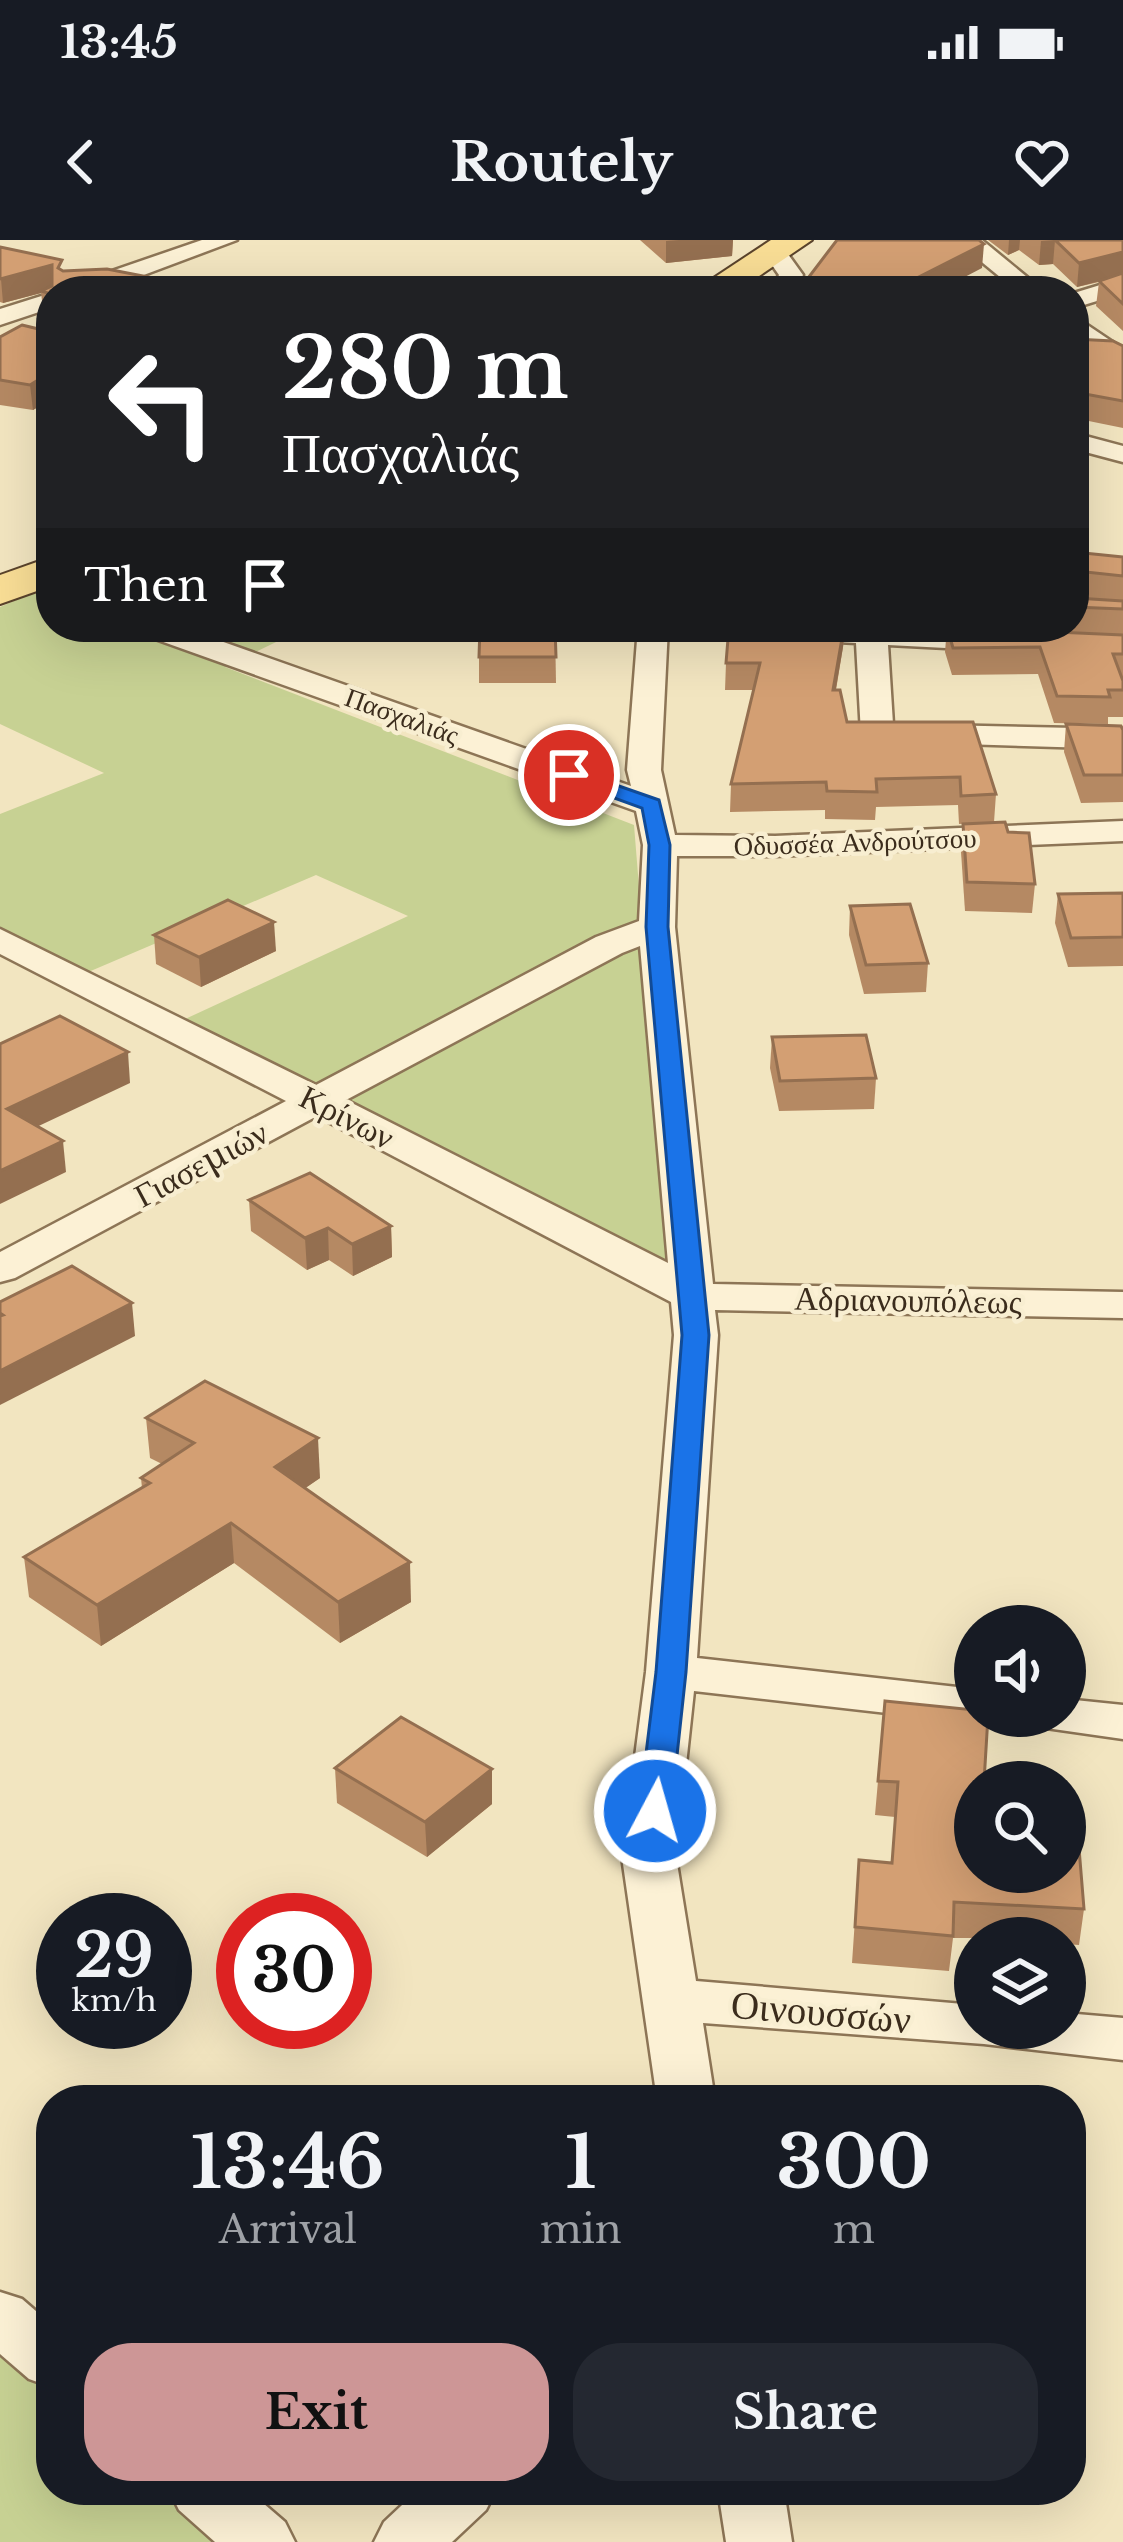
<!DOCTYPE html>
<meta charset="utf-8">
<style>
:root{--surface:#171b24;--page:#242831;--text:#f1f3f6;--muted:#9ea1a6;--accent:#cd9696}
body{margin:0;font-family:"Libre Baskerville",serif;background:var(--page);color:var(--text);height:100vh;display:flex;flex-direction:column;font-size:45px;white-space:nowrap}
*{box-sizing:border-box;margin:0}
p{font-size:39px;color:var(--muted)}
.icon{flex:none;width:66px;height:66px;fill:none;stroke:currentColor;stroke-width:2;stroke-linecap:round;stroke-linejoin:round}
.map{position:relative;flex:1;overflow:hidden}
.side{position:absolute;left:36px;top:1845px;width:1050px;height:420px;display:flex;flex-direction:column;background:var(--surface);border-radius:48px;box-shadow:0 12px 48px #0002}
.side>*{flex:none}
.guide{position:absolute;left:36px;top:36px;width:1053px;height:366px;border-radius:48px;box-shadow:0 12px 48px #0002;background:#202124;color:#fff;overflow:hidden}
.controls{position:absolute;left:954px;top:1365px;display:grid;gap:24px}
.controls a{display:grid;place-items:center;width:132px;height:132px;border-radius:50%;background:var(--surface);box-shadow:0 12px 48px #0002;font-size:60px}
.speed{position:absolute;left:36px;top:1653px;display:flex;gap:24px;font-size:60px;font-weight:700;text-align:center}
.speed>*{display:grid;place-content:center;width:156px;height:156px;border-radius:50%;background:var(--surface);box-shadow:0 12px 48px #0002;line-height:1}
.speed small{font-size:30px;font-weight:400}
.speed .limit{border:18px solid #d22;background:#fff;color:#111}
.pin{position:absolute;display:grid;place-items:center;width:102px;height:102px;color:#fff;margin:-51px;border:6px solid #fff;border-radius:50%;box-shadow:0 3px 12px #0007}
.me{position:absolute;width:132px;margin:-66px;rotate:6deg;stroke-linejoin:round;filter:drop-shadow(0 0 9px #0008)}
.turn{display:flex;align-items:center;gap:42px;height:252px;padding:0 48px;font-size:54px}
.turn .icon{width:156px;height:156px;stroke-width:2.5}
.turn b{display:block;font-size:84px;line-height:102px}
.then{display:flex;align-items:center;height:114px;padding:0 48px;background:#0003;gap:24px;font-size:45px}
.eta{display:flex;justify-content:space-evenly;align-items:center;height:204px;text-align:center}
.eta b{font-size:72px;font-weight:700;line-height:84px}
.action{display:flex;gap:24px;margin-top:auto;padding:24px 48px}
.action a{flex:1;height:138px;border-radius:48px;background:var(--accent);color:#111;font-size:48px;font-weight:700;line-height:138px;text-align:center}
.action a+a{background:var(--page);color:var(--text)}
.status{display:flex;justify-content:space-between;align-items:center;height:84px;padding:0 60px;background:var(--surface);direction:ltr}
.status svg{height:33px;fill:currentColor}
header{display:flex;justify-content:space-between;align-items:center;height:156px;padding:0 48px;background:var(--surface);font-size:54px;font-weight:700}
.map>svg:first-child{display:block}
</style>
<div class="status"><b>13:45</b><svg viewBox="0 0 49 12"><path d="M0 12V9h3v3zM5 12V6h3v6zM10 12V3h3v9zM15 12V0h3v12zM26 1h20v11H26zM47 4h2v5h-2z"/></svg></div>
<header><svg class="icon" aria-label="back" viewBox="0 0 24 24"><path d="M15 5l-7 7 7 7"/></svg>Routely<svg class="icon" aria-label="heart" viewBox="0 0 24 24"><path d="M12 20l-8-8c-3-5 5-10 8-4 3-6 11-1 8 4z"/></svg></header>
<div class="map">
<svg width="1123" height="2302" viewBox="0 0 1123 2302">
<rect width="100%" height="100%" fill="#f2e5c0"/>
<g fill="#c7d193">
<path d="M 51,345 L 51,387 L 307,387 L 225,427 L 634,585 L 670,1031 L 183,780 L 408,676 L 316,635 L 86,733 L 0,689 L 0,574 L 104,533 L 0,484 L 0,367 Z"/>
<path d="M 0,2068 L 51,2111 L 51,2250 L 214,2250 L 275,2302 L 0,2302 Z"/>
</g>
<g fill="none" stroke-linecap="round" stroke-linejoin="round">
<defs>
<g id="street">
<path d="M 202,0 L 237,0 L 101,51 L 65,51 L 68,46 Z"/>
<path d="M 955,0 L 982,0 L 1044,51 L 1017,51 Z"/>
<path d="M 777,8 L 785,10 L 803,35 L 794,51 L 770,51 L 779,35 L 765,15 Z"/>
<path d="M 1123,38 L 1123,53 L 1074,68 L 1074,53 Z"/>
<path d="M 51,53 L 51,68 L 0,85 L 0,69 Z"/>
<path d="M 1074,76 L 1123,109 L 1123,129 L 1074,96 Z"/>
<path d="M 1074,193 L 1123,206 L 1123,222 L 1074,209 Z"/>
<path d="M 137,387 L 181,387 L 631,546 L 627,530 L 638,387 L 668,387 L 661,530 L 675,595 L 775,596 L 1123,581 L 1123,601 L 775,616 L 677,616 L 675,687 L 713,1044 L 1123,1052 L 1123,1078 L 715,1070 L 718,1095 L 697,1418 L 975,1449 L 975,1476 L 994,1476 L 975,1483 L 694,1451 L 676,1617 L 696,1741 L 975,1765 L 975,1788 L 1065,1788 L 1065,1773 L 1123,1778 L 1123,1820 L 984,1804 L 703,1783 L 715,1860 L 657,1860 L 622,1617 L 646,1432 L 674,1095 L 671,1062 L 317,876 L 15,1038 L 0,1042 L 0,1012 L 286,861 L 0,714 L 0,689 L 316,845 L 596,697 L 639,681 L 643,605 L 636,571 L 141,394 ZM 640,706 L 668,1023 L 346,860 L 622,713 Z"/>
<path d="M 708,387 L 900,387 L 1123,399 L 1123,417 L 888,405 L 893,484 L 1123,489 L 1123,509 L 865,501 L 861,494 L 856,403 L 723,396 Z"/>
<path d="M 1065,1459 L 1123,1465 L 1123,1499 L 1046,1488 L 1038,1476 L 1065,1476 Z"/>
<path d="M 0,2052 L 22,2059 L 51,2084 L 51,2147 L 29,2139 L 0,2114 Z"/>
<path d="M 169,2250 L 248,2250 L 285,2282 L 295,2302 L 215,2302 L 179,2270 Z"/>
<path d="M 418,2250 L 496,2250 L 486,2270 L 452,2302 L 374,2302 L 384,2282 Z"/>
<path d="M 718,2250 L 784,2250 L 792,2302 L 726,2302 Z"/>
</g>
<g id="primary">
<path d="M 771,0 L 812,0 L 737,51 L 694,51 Z"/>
<path d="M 51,317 L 51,346 L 0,364 L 0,335 Z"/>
</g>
</defs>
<use href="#street" stroke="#8d7556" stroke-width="5"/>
<use href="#primary" stroke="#5a432b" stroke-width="4"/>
<use href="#street" fill="#fcf1d5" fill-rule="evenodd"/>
<use href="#primary" fill="#f8dd95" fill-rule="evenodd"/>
</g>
<g fill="#b58963">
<path d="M 640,0 L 733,0 L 732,16 L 666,23 Z"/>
<path d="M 988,0 L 1123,0 L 1123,91 L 1096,66 L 1099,42 L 1077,47 L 1053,24 L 1039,25 L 1019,10 L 1008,15 Z"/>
<path d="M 0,7 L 51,51 L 51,83 L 51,77 L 44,75 L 41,53 L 3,63 L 0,62 Z"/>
<path d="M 51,92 L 51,159 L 33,170 L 0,165 L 0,97 Z"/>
<path d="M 1074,99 L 1123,106 L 1123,188 L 1074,178 Z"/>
<path d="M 1074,312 L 1123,317 L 1123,477 L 1108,477 L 1108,484 L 1054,483 L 1038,434 L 952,435 L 945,412 L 947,387 L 1074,387 Z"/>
<path d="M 555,387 L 556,443 L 479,443 L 479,417 Z"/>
<path d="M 845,387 L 843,407 L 836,450 L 847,482 L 996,554 L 994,582 L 959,584 L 958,565 L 876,567 L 875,580 L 825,579 L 825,570 L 730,572 L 731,544 L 754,450 L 725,450 L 726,423 Z"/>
<path d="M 1066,484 L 1123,490 L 1123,562 L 1081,563 L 1064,512 Z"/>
<path d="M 963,584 L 1008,592 L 1035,644 L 1032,673 L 965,671 L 961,612 Z"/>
<path d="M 1123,653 L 1123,726 L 1068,727 L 1055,683 L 1058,654 Z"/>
<path d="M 850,666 L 928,723 L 926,752 L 864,754 L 849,695 Z"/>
<path d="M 154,695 L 276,711 L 201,747 L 156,724 Z"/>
<path d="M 772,797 L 876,838 L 874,869 L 779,871 L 770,828 Z"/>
<path d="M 249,960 L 391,986 L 392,1017 L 353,1036 L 329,1020 L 307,1030 L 251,991 Z"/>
<path d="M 146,1178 L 320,1238 L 305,1248 L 411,1362 L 340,1403 L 234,1323 L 101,1406 L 29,1357 L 24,1317 L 142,1248 L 141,1238 L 162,1224 L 150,1218 Z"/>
<path d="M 885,1461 L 975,1632 L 1084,1669 L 1079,1705 L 1065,1704 L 1065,1698 L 953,1698 L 949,1731 L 852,1723 L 859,1620 L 892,1623 L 895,1577 L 875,1575 Z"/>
<path d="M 335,1528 L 492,1564 L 427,1617 L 337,1563 Z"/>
</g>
<g fill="#946f50">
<path d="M 679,0 L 733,0 L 732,16 L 666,23 L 666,1 Z"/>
<path d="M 1009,0 L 1020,0 L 1019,10 L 1008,15 Z"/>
<path d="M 1055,0 L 1053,24 L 1039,25 L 1041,1 Z"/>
<path d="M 984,4 L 982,28 L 938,51 L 891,51 Z"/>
<path d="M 1123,12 L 1123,35 L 1077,47 L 1079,23 Z"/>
<path d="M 52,25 L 54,49 L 41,51 L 41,53 L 3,63 L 1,39 Z"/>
<path d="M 51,132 L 51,159 L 33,170 L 30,145 Z"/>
<path d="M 845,387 L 843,407 L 831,477 L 833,450 Z"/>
<path d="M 274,682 L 276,711 L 201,747 L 199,717 Z"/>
<path d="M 128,812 L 130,843 L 11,899 L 7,869 Z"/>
<path d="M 63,901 L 66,932 L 0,964 L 0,931 Z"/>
<path d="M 391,986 L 392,1017 L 353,1036 L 352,1004 Z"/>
<path d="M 328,988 L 329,1020 L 307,1030 L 305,998 Z"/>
<path d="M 132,1063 L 135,1096 L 0,1165 L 0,1131 Z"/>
<path d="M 318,1198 L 320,1238 L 278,1267 L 275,1227 Z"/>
<path d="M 231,1283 L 234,1323 L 101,1406 L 97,1365 Z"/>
<path d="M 410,1322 L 411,1362 L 340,1403 L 338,1362 Z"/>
<path d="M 492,1529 L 492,1564 L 427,1617 L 425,1582 Z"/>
</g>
<g fill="#d39f73" stroke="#946f50" stroke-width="3">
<path d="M 837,0 L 979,0 L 984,4 L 891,51 L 808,51 L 802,46 Z"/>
<path d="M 1055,0 L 1123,0 L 1123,12 L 1079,23 Z"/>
<path d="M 0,7 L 62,20 L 58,28 L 63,31 L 107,29 L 184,44 L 206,51 L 51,51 L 51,54 L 41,51 L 52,46 L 52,25 L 0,39 Z"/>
<path d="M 1123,33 L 1123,64 L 1099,41 Z"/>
<path d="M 385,39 L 437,51 L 355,51 Z"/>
<path d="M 22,85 L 51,92 L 51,132 L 30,145 L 0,140 L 0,97 Z"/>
<path d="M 1074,99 L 1113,101 L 1123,106 L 1123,161 L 1074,152 Z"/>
<path d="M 1074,312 L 1123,317 L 1123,336 L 1077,331 L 1074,333 Z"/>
<path d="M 1074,355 L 1076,358 L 1123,361 L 1123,369 L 1074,367 Z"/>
<path d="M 480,387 L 555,387 L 556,417 L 479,417 Z"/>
<path d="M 729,387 L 844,387 L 833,450 L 840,450 L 847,482 L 973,482 L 996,554 L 961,556 L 960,537 L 876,539 L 877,552 L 827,551 L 826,542 L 731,544 L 760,423 L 726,423 Z"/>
<path d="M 947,387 L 1123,395 L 1123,414 L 1113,414 L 1123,441 L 1123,450 L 1108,450 L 1110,457 L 1057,456 L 1040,407 L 953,408 Z"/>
<path d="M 1066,484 L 1121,486 L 1123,490 L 1123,535 L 1084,535 Z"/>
<path d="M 1005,582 L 1008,592 L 1029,593 L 1035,644 L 967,642 L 963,584 Z"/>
<path d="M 1123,653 L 1123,697 L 1071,698 L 1058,654 Z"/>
<path d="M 228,660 L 274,682 L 199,717 L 154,695 Z"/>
<path d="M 910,664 L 928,723 L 866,725 L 850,666 Z"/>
<path d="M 60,776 L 128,812 L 7,869 L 63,901 L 0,931 L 0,804 Z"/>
<path d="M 866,795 L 876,838 L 780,841 L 772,797 Z"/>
<path d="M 310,933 L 391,986 L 352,1004 L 328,988 L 305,998 L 249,960 Z"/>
<path d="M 72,1026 L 132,1063 L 0,1131 L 0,1076 L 3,1075 L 0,1073 L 0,1062 Z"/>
<path d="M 205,1141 L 318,1198 L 275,1227 L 410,1322 L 338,1362 L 231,1283 L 97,1365 L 24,1317 L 150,1243 L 141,1238 L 194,1203 L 146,1178 Z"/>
<path d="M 885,1461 L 975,1470 L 975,1476 L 988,1476 L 984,1542 L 975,1542 L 975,1632 L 1065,1632 L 1065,1596 L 1078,1596 L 1084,1669 L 954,1662 L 953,1696 L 855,1687 L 859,1620 L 892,1623 L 898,1542 L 878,1541 Z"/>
<path d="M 401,1477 L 492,1529 L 425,1582 L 335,1528 Z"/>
</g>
<path fill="#1a73e8" stroke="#114b97" stroke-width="3" d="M 562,531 L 576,531 L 659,560 L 670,605 L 668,687 L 709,1095 L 686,1432 L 671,1571 L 666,1579 L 644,1579 L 639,1571 L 656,1432 L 682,1095 L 646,687 L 649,605 L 642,568 L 562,539 Z"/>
<g text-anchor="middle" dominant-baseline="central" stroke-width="9" stroke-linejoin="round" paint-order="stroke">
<g font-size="27" fill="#3b2c1c" stroke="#f8eed1">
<text transform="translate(402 476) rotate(20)">Πασχαλιάς</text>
<text transform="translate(855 602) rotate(-2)">Οδυσσέα Ανδρούτσου</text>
</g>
<g font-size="33" fill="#3b2c1c" stroke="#f8eed1">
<text transform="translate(347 877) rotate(27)">Κρίνων</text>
<text transform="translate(201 924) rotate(-28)">Γιασεμιών</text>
<text transform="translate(908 1060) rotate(1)">Αδριανουπόλεως</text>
</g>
<g font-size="39" fill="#3b2c1c" stroke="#f8eed1">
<text transform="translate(821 1772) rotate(5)">Οινουσσών</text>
</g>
</g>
</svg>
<div class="controls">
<a><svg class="icon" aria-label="sound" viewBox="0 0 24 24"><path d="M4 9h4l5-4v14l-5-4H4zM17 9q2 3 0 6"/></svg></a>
<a><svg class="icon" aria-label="search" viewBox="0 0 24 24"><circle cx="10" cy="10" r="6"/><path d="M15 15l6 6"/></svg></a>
<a><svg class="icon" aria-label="layers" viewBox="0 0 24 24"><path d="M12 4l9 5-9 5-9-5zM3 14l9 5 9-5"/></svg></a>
</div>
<div class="speed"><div>29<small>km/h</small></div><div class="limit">30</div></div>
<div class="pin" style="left:569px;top:535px;background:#d93025"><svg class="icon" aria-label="arrive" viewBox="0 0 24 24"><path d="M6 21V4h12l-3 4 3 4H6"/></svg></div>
<svg class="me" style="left:655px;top:1571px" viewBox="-20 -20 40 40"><circle r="17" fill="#1a73e8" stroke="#fff" stroke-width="3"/><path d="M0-11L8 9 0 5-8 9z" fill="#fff"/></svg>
<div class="guide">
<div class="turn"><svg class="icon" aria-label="left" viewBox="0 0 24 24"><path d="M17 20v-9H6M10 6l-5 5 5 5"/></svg><div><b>280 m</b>Πασχαλιάς</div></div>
<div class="then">Then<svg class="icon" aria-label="arrive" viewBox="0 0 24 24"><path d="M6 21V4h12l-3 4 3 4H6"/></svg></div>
</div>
<section class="side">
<div class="eta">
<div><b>13:46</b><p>Arrival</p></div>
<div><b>1</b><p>min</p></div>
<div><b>300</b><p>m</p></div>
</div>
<div class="action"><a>Exit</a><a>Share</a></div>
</section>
</div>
